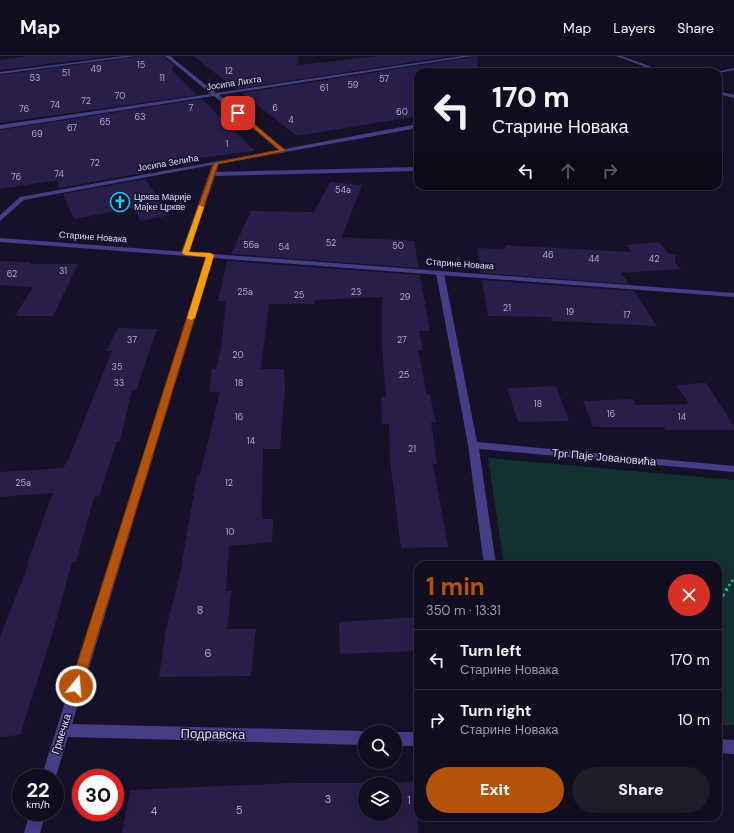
<!DOCTYPE html>
<meta charset="utf-8">
<style>
:root{--surface:#100d1e;--page:#1e1b2b;--text:#f1f3f6;--muted:#9c9ca4;--line:#302d3c;--accent:#b45309}
body{margin:0;font-family:"DM Sans",sans-serif;background:var(--page);color:var(--text);height:100vh;display:flex;flex-direction:column;font-size:15px;white-space:nowrap}
*{box-sizing:border-box;margin:0}
p{font-size:13px;color:var(--muted)}
.icon{flex:none;width:22px;height:22px;fill:none;stroke:currentColor;stroke-width:2;stroke-linecap:round;stroke-linejoin:round}
.map{position:relative;flex:1;overflow:hidden}
.sheet{position:absolute;left:414px;top:505px;width:308px;height:260px;display:flex;flex-direction:column;background:var(--surface);border-radius:12px;box-shadow:0 4px 16px #0002,0 0 0 1px var(--line)}
.sheet>*{flex:none}
.guide{position:absolute;left:414px;top:12px;width:308px;height:122px;border-radius:12px;box-shadow:0 4px 16px #0002,0 0 0 1px var(--line);background:#100d1e;color:var(--text);overflow:hidden}
.fabs{position:absolute;left:358px;top:669px;display:grid;gap:8px}
.fabs a{display:grid;place-items:center;width:44px;height:44px;border-radius:50%;background:var(--surface);box-shadow:0 4px 16px #0002,0 0 0 1px var(--line);font-size:20px}
.speed{position:absolute;left:12px;top:713px;display:flex;gap:8px;font-size:20px;font-weight:700;text-align:center}
.speed>*{display:grid;place-content:center;width:52px;height:52px;border-radius:50%;background:var(--surface);box-shadow:0 4px 16px #0002,0 0 0 1px var(--line);line-height:1}
.speed small{font-size:10px;font-weight:400}
.speed .limit{border:6px solid #d22;background:#fff;color:#111}
.pin{position:absolute;display:grid;place-items:center;width:34px;height:34px;color:#fff;margin:-17px;border-radius:8px;box-shadow:0 2px 6px #0006}
.me{position:absolute;width:44px;margin:-22px;rotate:17deg;stroke-linejoin:round;filter:drop-shadow(0 0 3px #0008)}
.turn{display:flex;align-items:center;gap:14px;height:84px;padding:0 12px;font-size:18px}
.turn .icon{width:52px;height:52px;stroke-width:2.5}
.turn b{display:block;font-size:28px;line-height:34px}
.lanes{display:flex;align-items:center;height:38px;padding:0 12px;background:#0003;justify-content:center;gap:20px;direction:ltr}
.lanes .off{opacity:.35}
.round{display:grid;place-items:center;flex:none;width:42px;height:42px;border-radius:21px;background:var(--page)}
.head{display:flex;align-items:center;justify-content:space-between;height:68px;padding:0 12px}
h1{font-size:24px;font-weight:800;line-height:30px;color:var(--accent)}
.action{display:flex;gap:8px;margin-top:auto;padding:8px 12px}
.action a{flex:1;height:46px;border-radius:24px;background:var(--accent);color:#fff;font-size:16px;font-weight:800;line-height:46px;text-align:center}
.action a+a{background:var(--page);color:var(--text)}
ul{padding:0;list-style:none}
li{display:flex;align-items:center;gap:12px;height:60px;padding:0 12px;border-top:1px solid var(--line)}
li div{flex:1}
li b{display:block;font-size:15px}
li em{font-style:normal}
header{display:flex;align-items:center;gap:24px;box-sizing:border-box;height:56px;padding:0 20px;background:var(--surface);border-bottom:1px solid var(--line)}
header strong{font-size:19px}
nav{display:flex;gap:22px;margin-inline-start:auto;font-size:14px}
.map>svg:first-child{display:block}
</style>
<header>
<strong>Map</strong>
<nav><a>Map</a><a>Layers</a><a>Share</a></nav>
</header>
<div class="map">
<svg width="734" height="777" viewBox="0 0 734 777">
<rect width="100%" height="100%" fill="#161128"/>
<path fill="#143132" d="M 488,402 L 734,424 L 734,669 L 718,669 L 718,509 L 504,509 Z"/>
<g fill="#291d49">
<path d="M 29,0 L 112,0 L 0,14 L 0,4 Z"/>
<path d="M 137,0 L 164,0 L 174,10 L 171,13 L 197,39 L 0,67 L 0,19 L 136,1 Z"/>
<path d="M 193,0 L 298,0 L 299,9 L 377,0 L 452,0 L 236,33 Z"/>
<path d="M 474,0 L 477,0 L 478,14 L 464,16 L 418,16 L 418,60 L 297,80 L 242,37 L 473,1 Z"/>
<path d="M 202,43 L 255,95 L 137,110 L 142,117 L 60,132 L 57,124 L 0,133 L 0,74 Z"/>
<path d="M 145,123 L 170,159 L 141,165 L 133,152 L 74,163 L 63,138 Z"/>
<path d="M 330,126 L 362,129 L 342,181 L 414,185 L 419,212 L 231,198 L 251,155 L 314,156 Z"/>
<path d="M 659,186 L 669,198 L 675,199 L 675,206 L 681,213 L 621,217 L 629,228 L 481,217 L 477,192 L 505,193 L 505,189 L 632,196 L 626,189 Z"/>
<path d="M 0,205 L 31,206 L 30,208 L 78,208 L 53,260 L 15,260 L 33,231 L 0,229 Z"/>
<path d="M 227,205 L 420,219 L 430,275 L 419,275 L 423,294 L 418,294 L 427,339 L 430,339 L 436,366 L 431,366 L 437,408 L 433,408 L 448,491 L 401,492 L 390,404 L 389,368 L 382,368 L 381,341 L 386,341 L 382,291 L 382,241 L 315,244 L 314,248 L 269,248 L 261,313 L 284,313 L 285,332 L 280,393 L 263,393 L 262,463 L 273,463 L 272,486 L 229,490 L 226,535 L 232,535 L 227,573 L 256,573 L 251,620 L 159,621 L 166,572 L 180,518 L 197,419 L 200,419 L 220,336 L 209,336 L 212,313 L 216,313 L 221,292 L 226,245 L 218,245 Z"/>
<path d="M 482,224 L 634,235 L 657,270 L 552,265 L 551,261 L 488,260 Z"/>
<path d="M 118,272 L 157,273 L 136,334 L 132,334 L 120,385 L 117,385 L 99,440 L 94,441 L 76,506 L 72,506 L 52,579 L 20,679 L 0,681 L 0,581 L 29,507 L 27,507 L 53,437 L 0,441 L 0,416 L 63,412 L 69,402 L 112,295 L 106,295 Z"/>
<path d="M 706,327 L 734,370 L 734,374 L 666,374 L 664,371 L 593,371 L 583,345 L 633,343 L 636,349 L 689,348 L 676,329 Z"/>
<path d="M 556,330 L 569,365 L 518,366 L 507,332 Z"/>
<path d="M 418,561 L 418,595 L 340,598 L 339,566 Z"/>
<path d="M 418,725 L 418,777 L 122,777 L 130,734 L 293,727 L 367,727 L 365,728 L 365,758 L 395,758 L 395,728 L 385,728 Z"/>
</g>
<g fill="none" stroke-linecap="round" stroke-linejoin="round">
<path stroke="#33b7b8" stroke-width="2.5" stroke-dasharray="2 3" stroke-linecap="butt" d="M 726,534 L 734,522"/>
<path stroke="#33b7b8" stroke-width="3.5" stroke-dasharray="3 4" stroke-linecap="butt" d="M 718,546 L 727,533"/>
<path fill="#453d86" fill-rule="evenodd" d="M 418,111 L 418,115 L 212,120 L 209,118 L 212,116 Z"/>
<g fill="#453d86" fill-rule="evenodd">
<path d="M 124,0 L 136,0 L 0,18 L 0,16 Z"/>
<path d="M 165,0 L 170,0 L 216,37 L 462,0 L 473,0 L 219,39 L 284,93 L 418,68 L 418,72 L 219,108 L 188,199 L 185,199 L 181,197 L 212,109 L 24,144 L 0,165 L 0,159 L 20,141 L 279,94 L 214,40 L 0,73 L 0,69 L 211,38 Z"/>
<path d="M 616,0 L 622,0 L 665,16 L 659,16 Z"/>
<path d="M 734,12 L 734,14 L 718,17 L 715,16 Z"/>
<path d="M 718,35 L 734,39 L 734,42 L 718,38 Z"/>
<path d="M 207,197 L 213,197 L 214,199 L 72,668 L 365,675 L 366,676 L 365,676 L 365,689 L 68,681 L 55,723 L 41,722 Z"/>
<path d="M 437,215 L 440,215 L 444,217 L 477,386 L 734,410 L 734,416 L 479,393 L 496,509 L 484,509 L 468,389 L 436,217 Z"/>
<rect x="395" y="676" width="23" height="14"/>
<path d="M 718,683 L 734,684 L 734,698 L 718,697 Z"/>
<path d="M 30,756 L 46,756 L 40,777 L 24,777 Z"/>
</g>
<path fill="#453d86" fill-rule="evenodd" d="M 0,182 L 734,237 L 734,241 L 0,186 Z"/>
</g>
<path fill="#b45309" stroke="#753606" d="M 237,56 L 240,56 L 286,95 L 218,108 L 189,196 L 210,197 L 214,199 L 82,630 L 80,633 L 76,635 L 71,633 L 70,630 L 206,201 L 185,199 L 182,197 L 214,107 L 279,94 L 237,58 Z"/>
<path fill="#f59e0b" d="M 199,149 L 204,151 L 189,196 L 210,197 L 214,199 L 195,262 L 191,264 L 187,262 L 206,201 L 185,199 L 182,197 Z"/>
<defs>
<symbol id="church-ring" viewBox="-11 -11 22 22"><circle r="9.5" fill="#161128" stroke="#0bd2f9" stroke-width="1.5"/><path d="M-1.2-6h2.4v3.5h3.3v2.4h-3.3V6h-2.4V-.1h-3.3v-2.4h3.3Z" fill="#0bd2f9"/></symbol>
</defs>
<g fill-rule="evenodd">
<use href="#church-ring" x="109" y="135" width="22" height="22"/>
</g>
<g text-anchor="middle" dominant-baseline="central" stroke-width="3" stroke-linejoin="round" paint-order="stroke">
<g font-size="9" fill="#b2aad1">
<text x="141" y="9">15</text>
<text x="96" y="13">49</text>
<text x="229" y="15">12</text>
<text x="66" y="17">51</text>
<text x="35" y="22">53</text>
<text x="162" y="22">11</text>
<text x="384" y="23">57</text>
<text x="353" y="29">59</text>
<text x="324" y="32">61</text>
<text x="120" y="40">70</text>
<text x="86" y="45">72</text>
<text x="55" y="49">74</text>
<text x="191" y="52">7</text>
<text x="275" y="52">6</text>
<text x="24" y="53">76</text>
<text x="402" y="56">60</text>
<text x="140" y="61">63</text>
<text x="291" y="64">4</text>
<text x="105" y="66">65</text>
<text x="72" y="72">67</text>
<text x="37" y="78">69</text>
<text x="227" y="88">1</text>
<text x="95" y="107">72</text>
<text x="59" y="118">74</text>
<text x="16" y="121">76</text>
<text x="343" y="134">54a</text>
<text x="331" y="187">52</text>
<text x="251" y="189">56a</text>
<text x="398" y="190">50</text>
<text x="284" y="191">54</text>
<text x="548" y="199">46</text>
<text x="594" y="203">44</text>
<text x="654" y="203">42</text>
<text x="63" y="215">31</text>
<text x="12" y="218">62</text>
<text x="245" y="236">25a</text>
<text x="356" y="236">23</text>
<text x="299" y="239">25</text>
<text x="405" y="241">29</text>
<text x="507" y="252">21</text>
<text x="570" y="256">19</text>
<text x="627" y="259">17</text>
<text x="132" y="284">37</text>
<text x="402" y="284">27</text>
<text x="238" y="299">20</text>
<text x="117" y="311">35</text>
<text x="404" y="319">25</text>
<text x="119" y="327">33</text>
<text x="239" y="327">18</text>
<text x="538" y="348">18</text>
<text x="611" y="358">16</text>
<text x="239" y="361">16</text>
<text x="682" y="361">14</text>
<text x="251" y="385">14</text>
<text x="412" y="393">21</text>
<text x="23" y="427">25a</text>
<text x="229" y="427">12</text>
<text x="230" y="476">10</text>
</g>
<g font-size="9" fill="#e0d9fe" stroke="#161128">
<text transform="translate(234 27) rotate(-9)">Јосипа Лихта</text>
<text transform="translate(168 107) rotate(-10)">Јосипа Зелића</text>
<text transform="translate(93 181) rotate(4)">Старине Новака</text>
<text transform="translate(460 208) rotate(4)">Старине Новака</text>
</g>
<g font-size="9" fill="#e0d9fe" stroke="#161128" text-anchor="start">
<text x="134" y="141">Црква Марије<tspan x="134" dy="10">Мајке Цркве</tspan></text>
</g>
<g font-size="11" fill="#e0d9fe" stroke="#161128">
<text transform="translate(604 401) rotate(5)">Трг Паје Јовановића</text>
<text transform="translate(61 678) rotate(-73)">Грмечка</text>
</g>
<g font-size="11" fill="#b2aad1">
<text x="200" y="554">8</text>
<text x="208" y="597">6</text>
<text x="328" y="743">3</text>
<text x="409" y="744">1</text>
<text x="239" y="754">5</text>
<text x="154" y="755">4</text>
</g>
<g font-size="13" fill="#e0d9fe" stroke="#161128">
<text transform="translate(213 678) rotate(1)">Подравска</text>
</g>
</g>
</svg>
<div class="fabs">
<a><svg class="icon" aria-label="search" viewBox="0 0 24 24"><circle cx="10" cy="10" r="6"/><path d="M15 15l6 6"/></svg></a>
<a><svg class="icon" aria-label="layers" viewBox="0 0 24 24"><path d="M12 4l9 5-9 5-9-5zM3 14l9 5 9-5"/></svg></a>
</div>
<div class="speed"><div>22<small>km/h</small></div><div class="limit">30</div></div>
<div class="pin" style="left:238px;top:57px;background:#d93025"><svg class="icon" aria-label="arrive" viewBox="0 0 24 24"><path d="M6 21V4h12l-3 4 3 4H6"/></svg></div>
<svg class="me" style="left:76px;top:630px" viewBox="-20 -20 40 40"><circle r="17" fill="#b45309" stroke="#fff" stroke-width="3"/><path d="M0-11L8 9 0 5-8 9z" fill="#fff"/></svg>
<div class="guide">
<div class="turn"><svg class="icon" aria-label="left" viewBox="0 0 24 24"><path d="M17 20v-9H6M10 6l-5 5 5 5"/></svg><div><b>170 m</b>Старине Новака</div></div>
<div class="lanes"><svg class="icon" aria-label="left" viewBox="0 0 24 24"><path d="M17 20v-9H6M10 6l-5 5 5 5"/></svg><svg class="icon off" aria-label="ahead" viewBox="0 0 24 24"><path d="M12 20V5M6 11l6-6 6 6"/></svg><svg class="icon off" aria-label="right" viewBox="0 0 24 24"><path d="M7 20v-9h11M14 6l5 5-5 5"/></svg></div>
</div>
<section class="sheet">
<div class="head"><div><h1>1 min</h1><p>350 m · 13:31</p></div><a class="round" style="background:#d93025;color:#fff"><svg class="icon" aria-label="close" viewBox="0 0 24 24"><path d="M6 6l12 12M18 6L6 18"/></svg></a></div>
<ul>
<li><svg class="icon" aria-label="left" viewBox="0 0 24 24"><path d="M17 20v-9H6M10 6l-5 5 5 5"/></svg><div><b>Turn left</b><p>Старине Новака</p></div><em>170 m</em></li>
<li><svg class="icon" aria-label="right" viewBox="0 0 24 24"><path d="M7 20v-9h11M14 6l5 5-5 5"/></svg><div><b>Turn right</b><p>Старине Новака</p></div><em>10 m</em></li>
</ul>
<div class="action"><a>Exit</a><a>Share</a></div>
</section>
</div>
